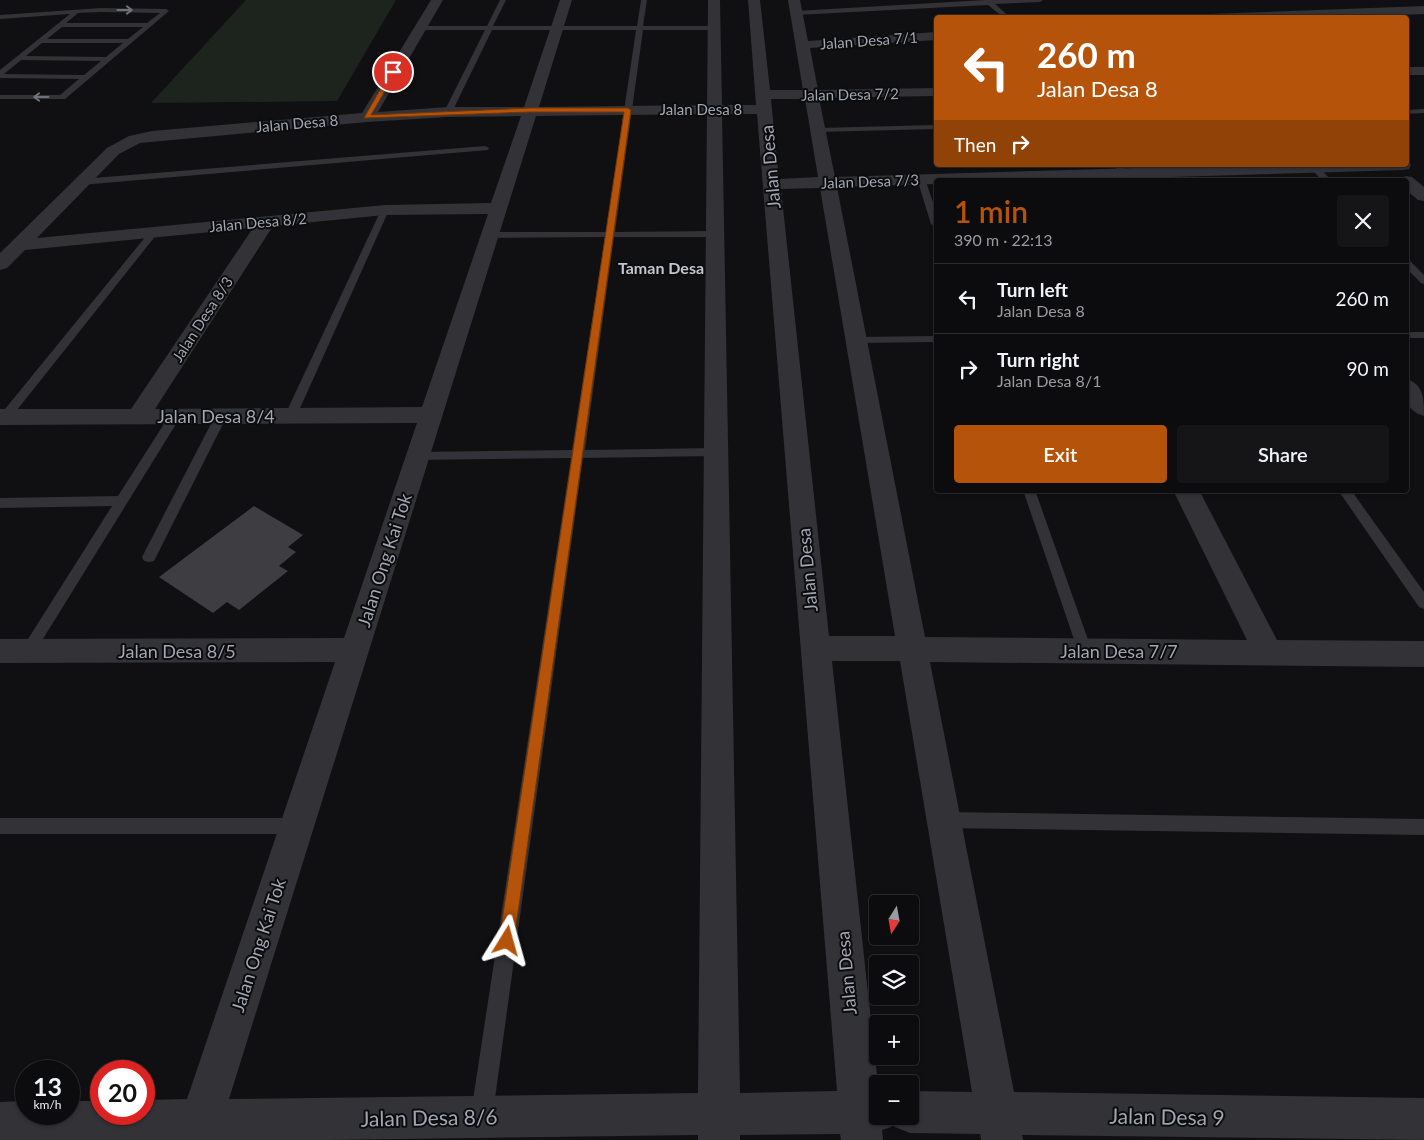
<!DOCTYPE html>
<meta charset="utf-8">
<style>
:root{--surface:#0c0c0e;--page:#151517;--text:#f1f3f6;--muted:#9a9b9e;--line:#2c2c2e;--accent:#b45309}
body{margin:0;font-family:Lato,sans-serif;background:var(--page);color:var(--text);height:100vh;display:flex;flex-direction:column;font-size:19px;white-space:nowrap}
*{box-sizing:border-box;margin:0}
p{font-size:16px;color:var(--muted)}
.icon{flex:none;width:28px;height:28px;fill:none;stroke:currentColor;stroke-width:2;stroke-linecap:round;stroke-linejoin:round}
.map{position:relative;flex:1;overflow:hidden}
.sheet{position:absolute;left:934px;top:178px;width:475px;height:315px;display:flex;flex-direction:column;background:var(--surface);border-radius:5px;box-shadow:0 1px 4px #0004,0 0 0 1px var(--line)}
.sheet>*{flex:none}
.guide{position:absolute;left:934px;top:15px;width:475px;height:152px;border-radius:5px;box-shadow:0 1px 4px #0004,0 0 0 1px var(--line);background:#b45309;color:#fff;overflow:hidden}
.needle{width:32px;rotate:191deg}
.buttons{position:absolute;left:869px;top:895px;display:grid;gap:10px}
.buttons a{display:grid;place-items:center;width:50px;height:50px;border-radius:5px;background:var(--surface);box-shadow:0 1px 4px #0004,0 0 0 1px var(--line);font-size:25px}
.speed{position:absolute;left:15px;top:1060px;display:flex;gap:10px;font-size:25px;font-weight:700;text-align:center}
.speed>*{display:grid;place-content:center;width:65px;height:65px;border-radius:50%;background:var(--surface);box-shadow:0 1px 4px #0004,0 0 0 1px var(--line);line-height:1}
.speed small{font-size:12px;font-weight:400}
.speed .limit{border:8px solid #d22;background:#fff;color:#111}
.pin{position:absolute;display:grid;place-items:center;width:42px;height:42px;color:#fff;margin:-21px;border:2px solid #fff;border-radius:50%;box-shadow:0 1px 5px #0007}
.me{position:absolute;width:55px;margin:-28px;rotate:8deg;stroke-linejoin:round;filter:drop-shadow(0 0 4px #0008)}
.turn{display:flex;align-items:center;gap:18px;height:105px;padding:0 20px;font-size:22px}
.turn .icon{width:65px;height:65px;stroke-width:2.5}
.turn b{display:block;font-size:35px;line-height:42px}
.then{display:flex;align-items:center;height:48px;padding:0 20px;background:#0003;gap:10px;font-size:19px}
.round{display:grid;place-items:center;flex:none;width:52px;height:52px;border-radius:5px;background:var(--page)}
.overview{display:flex;align-items:center;justify-content:space-between;height:85px;padding:0 20px}
h1{font-size:30px;font-weight:600;line-height:38px;color:var(--accent)}
.primary-button{display:flex;gap:10px;margin-top:auto;padding:10px 20px}
.primary-button a{flex:1;height:58px;border-radius:5px;background:var(--accent);color:#fff;font-size:20px;font-weight:600;line-height:58px;text-align:center}
.primary-button a+a{background:var(--page);color:var(--text)}
ul{padding:0;list-style:none}
li{display:flex;align-items:center;gap:15px;height:70px;padding:0 20px;border-top:1px solid var(--line)}
li div{flex:1}
li b{display:block;font-size:19px}
li em{font-style:normal}
.map>svg:first-child{display:block}
</style>
<div class="map">
<svg width="1424" height="1140" viewBox="0 0 1424 1140">
<rect width="100%" height="100%" fill="#101012"/>
<path fill="#1d241e" d="M 246,0 L 396,0 L 337,101 L 151,103 Z"/>
<path fill="#3d3d42" d="M 254,506 L 303,535 L 288,547 L 296,552 L 279,566 L 288,571 L 239,610 L 227,602 L 213,613 L 159,577 Z"/>
<g fill="none" stroke-linecap="round" stroke-linejoin="round">
<g fill="#323237" fill-rule="evenodd">
<path d="M 500,0 L 506,0 L 493,26 L 637,26 L 641,0 L 647,0 L 643,26 L 714,26 L 717,28 L 714,30 L 643,30 L 615,232 L 715,231 L 720,234 L 715,237 L 614,237 L 585,450 L 716,448 L 722,452 L 716,456 L 583,458 L 493,1113 L 489,1120 L 482,1124 L 475,1120 L 471,1113 L 571,458 L 418,460 L 412,456 L 418,452 L 572,450 L 605,237 L 489,238 L 484,235 L 489,232 L 606,232 L 636,30 L 492,30 L 452,112 L 445,114 L 444,112 L 485,30 L 420,30 L 417,28 L 420,26 L 487,26 Z"/>
<path d="M 985,0 L 1043,0 L 1040,2 L 995,4 L 1011,18 L 1004,18 L 988,5 L 796,15 L 793,13 L 796,11 Z"/>
<path d="M 101,8 L 166,9 L 169,11 L 65,99 L 0,99 L 0,95 L 60,95 L 79,79 L 0,78 L 0,70 L 70,14 L 0,19 L 0,15 ZM 101,12 L 160,13 L 147,23 L 66,23 L 78,13 ZM 62,27 L 143,27 L 128,39 L 47,39 ZM 42,43 L 123,43 L 106,57 L 26,56 ZM 21,60 L 101,61 L 84,75 L 4,74 Z"/>
<path d="M 1424,109 L 1424,113 L 1406,114 L 1406,110 Z"/>
<path d="M 936,125 L 936,129 L 818,132 L 814,130 L 818,128 Z"/>
<path d="M 485,146 L 489,148 L 488,150 L 81,185 L 77,182 L 81,179 Z"/>
<path d="M 1113,165 L 1121,165 L 1133,180 L 1125,180 Z"/>
<path d="M 1312,166 L 1318,166 L 1331,180 L 1322,180 L 1312,170 Z"/>
<path d="M 921,176 L 925,179 L 936,211 L 936,227 L 931,224 L 917,179 Z"/>
<path d="M 385,207 L 389,210 L 297,415 L 295,418 L 287,418 L 285,415 L 381,210 Z"/>
<path d="M 154,229 L 159,232 L 157,234 L 9,420 L 1,420 L 1,414 L 151,230 Z"/>
<path d="M 1406,259 L 1409,260 L 1424,275 L 1424,284 L 1421,283 L 1406,268 Z"/>
<rect x="1406" y="332" width="18" height="6"/>
<path d="M 936,336 L 936,342 L 857,343 L 852,340 L 857,337 Z"/>
<path d="M 175,412 L 181,416 L 33,655 L 28,657 L 23,655 L 21,651 L 23,647 L 112,506 L 0,508 L 0,498 L 118,496 L 171,413 Z"/>
<path d="M 221,412 L 227,416 L 156,557 L 154,561 L 149,562 L 144,561 L 142,557 L 215,416 Z"/>
<path d="M 1023,490 L 1035,490 L 1092,651 L 1090,655 L 1085,657 L 1080,655 L 1078,651 Z"/>
<path d="M 1338,490 L 1351,490 L 1424,592 L 1424,609 L 1419,607 Z"/>
<path d="M 944,812 L 1424,819 L 1424,835 L 944,828 L 938,826 L 935,820 L 938,814 Z"/>
<path d="M 0,818 L 296,818 L 302,820 L 305,826 L 302,832 L 296,834 L 0,834 Z"/>
</g>
<g fill="#323237" fill-rule="evenodd">
<path d="M 431,0 L 443,0 L 378,112 L 448,107 L 524,107 L 560,0 L 572,0 L 539,107 L 707,105 L 708,0 L 720,0 L 722,105 L 756,105 L 748,0 L 760,0 L 770,90 L 803,90 L 788,0 L 800,0 L 808,41 L 936,32 L 936,40 L 810,48 L 818,90 L 936,88 L 936,96 L 819,98 L 835,177 L 1236,165 L 1406,165 L 1406,161 L 1409,161 L 1411,165 L 1409,169 L 1403,170 L 1072,180 L 936,180 L 936,184 L 837,187 L 925,637 L 1247,640 L 1173,490 L 1199,490 L 1277,640 L 1424,641 L 1424,667 L 930,662 L 1014,1092 L 1424,1098 L 1424,1140 L 1022,1135 L 1023,1140 L 981,1140 L 980,1134 L 910,1133 L 895,1127 L 893,1122 L 891,1127 L 882,1130 L 883,1140 L 841,1140 L 840,1134 L 740,1135 L 740,1140 L 698,1140 L 698,1135 L 330,1140 L 0,1140 L 0,1102 L 26,1101 L 26,1114 L 69,1114 L 69,1101 L 101,1101 L 101,1114 L 144,1114 L 144,1100 L 187,1099 L 335,662 L 0,663 L 0,639 L 344,638 L 417,423 L 0,425 L 0,409 L 131,409 L 253,228 L 25,250 L 7,268 L 0,270 L 0,253 L 107,148 L 129,136 L 152,131 L 362,113 ZM 771,99 L 805,99 L 818,177 L 779,179 ZM 707,114 L 698,1093 L 229,1099 L 536,116 ZM 722,114 L 757,114 L 837,1091 L 740,1093 ZM 521,116 L 491,203 L 385,205 L 37,238 L 119,154 L 140,143 L 367,122 L 448,117 ZM 820,188 L 895,636 L 829,636 L 781,189 ZM 488,214 L 422,407 L 155,409 L 273,226 L 385,215 ZM 832,661 L 900,661 L 972,1092 L 910,1091 L 910,1116 L 878,1116 L 878,1085 Z"/>
<path d="M 1424,6 L 1424,14 L 1324,18 L 1204,18 L 1210,14 Z"/>
<rect x="1406" y="67" width="18" height="8"/>
<path d="M 1406,176 L 1412,177 L 1424,187 L 1424,201 L 1418,200 L 1406,190 L 1406,180 L 1398,180 Z"/>
<path d="M 1406,379 C 1424,384 1424,399 1424,416 C 1404,410 1406,396 1406,379 Z"/>
</g>
</g>
<defs><path id="oneway-shaft" d="M-6 0H5M1.5-3L5.5 0L1.5 3" fill="none" stroke-width="1.6" stroke-linecap="round" stroke-linejoin="round" transform="scale(1.25)"/></defs>
<g stroke="#70727b">
<use href="#oneway-shaft" transform="translate(125 10)"/>
<use href="#oneway-shaft" transform="translate(41 97) rotate(-180)"/>
</g>
<path fill="#b45309" stroke="#753606" d="M 393,71 L 396,72 L 371,115 L 530,108 L 628,108 L 631,110 L 514,941 L 512,946 L 507,949 L 501,946 L 499,941 L 624,112 L 530,112 L 364,118 L 390,72 Z"/>
<g text-anchor="middle" dominant-baseline="central" stroke-width="4" stroke-linejoin="round" paint-order="stroke">
<g font-size="15" fill="#a2a6b2" stroke="#0c0b0d">
<text transform="translate(869 40) rotate(-4)">Jalan Desa 7/1</text>
<text transform="translate(850 94) rotate(-1)">Jalan Desa 7/2</text>
<text x="701" y="109">Jalan Desa 8</text>
<text transform="translate(297 123) rotate(-5)">Jalan Desa 8</text>
<text transform="translate(870 181) rotate(-2)">Jalan Desa 7/3</text>
<text transform="translate(258 222) rotate(-5)">Jalan Desa 8/2</text>
<text transform="translate(202 319) rotate(-57)">Jalan Desa 8/3</text>
</g>
<g font-size="16" font-weight="bold" fill="#c3c5ce" stroke="#0c0b0d">
<text x="661" y="267">Taman Desa</text>
</g>
<g font-size="18" fill="#a2a6b2" stroke="#0c0b0d">
<text transform="translate(770 167) rotate(-95)">Jalan Desa</text>
<text x="216" y="416">Jalan Desa 8/4</text>
<text transform="translate(384 560) rotate(-72)">Jalan Ong Kai Tok</text>
<text transform="translate(807 570) rotate(-95)">Jalan Desa</text>
<text x="177" y="651">Jalan Desa 8/5</text>
<text x="1119" y="651">Jalan Desa 7/7</text>
<text transform="translate(258 945) rotate(-72)">Jalan Ong Kai Tok</text>
<text transform="translate(846 973) rotate(-95)">Jalan Desa</text>
</g>
<g font-size="21" fill="#a2a6b2" stroke="#0c0b0d">
<text transform="translate(1167 1116) rotate(1)">Jalan Desa 9</text>
<text transform="translate(429 1117) rotate(-1)">Jalan Desa 8/6</text>
</g>
</g>
</svg>
<div class="buttons">
<a><svg class="needle" viewBox="-14 -14 28 28"><path d="M0-13l5 13h-10z" fill="#e53935"/><path d="M0 13l5-13h-10z" fill="#9a9b9e"/></svg></a>
<a><svg class="icon" aria-label="layers" viewBox="0 0 24 24"><path d="M12 4l9 5-9 5-9-5zM3 14l9 5 9-5"/></svg></a>
<a>+</a>
<a>−</a>
</div>
<div class="speed"><div>13<small>km/h</small></div><div class="limit">20</div></div>
<div class="pin" style="left:393px;top:72px;background:#d93025"><svg class="icon" aria-label="arrive" viewBox="0 0 24 24"><path d="M6 21V4h12l-3 4 3 4H6"/></svg></div>
<svg class="me" style="left:507px;top:941px" viewBox="-20 -20 40 40"><path d="M0-17L14 15 0 8-14 15z" fill="#b45309" stroke="#fff" stroke-width="4"/></svg>
<div class="guide">
<div class="turn"><svg class="icon" aria-label="left" viewBox="0 0 24 24"><path d="M17 20v-9H6M10 6l-5 5 5 5"/></svg><div><b>260 m</b>Jalan Desa 8</div></div>
<div class="then">Then<svg class="icon" aria-label="right" viewBox="0 0 24 24"><path d="M7 20v-9h11M14 6l5 5-5 5"/></svg></div>
</div>
<section class="sheet">
<div class="overview"><div><h1>1 min</h1><p>390 m · 22:13</p></div><a class="round"><svg class="icon" aria-label="close" viewBox="0 0 24 24"><path d="M6 6l12 12M18 6L6 18"/></svg></a></div>
<ul>
<li><svg class="icon" aria-label="left" viewBox="0 0 24 24"><path d="M17 20v-9H6M10 6l-5 5 5 5"/></svg><div><b>Turn left</b><p>Jalan Desa 8</p></div><em>260 m</em></li>
<li><svg class="icon" aria-label="right" viewBox="0 0 24 24"><path d="M7 20v-9h11M14 6l5 5-5 5"/></svg><div><b>Turn right</b><p>Jalan Desa 8/1</p></div><em>90 m</em></li>
</ul>
<div class="primary-button"><a>Exit</a><a>Share</a></div>
</section>
</div>
